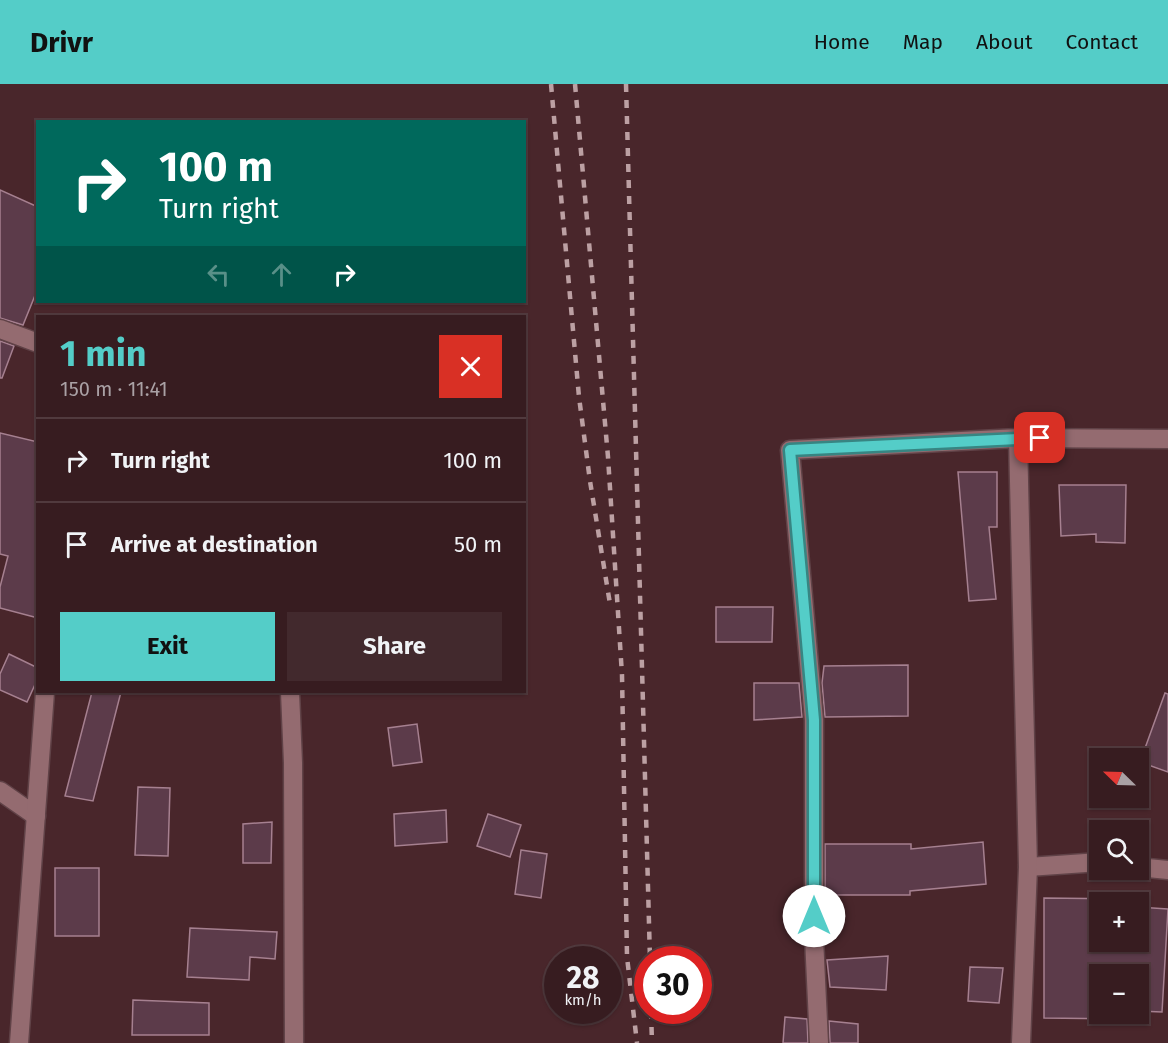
<!DOCTYPE html>
<meta charset="utf-8">
<style>
:root{--surface:#371c20;--page:#42292d;--text:#f1f3f6;--muted:#aaa1a5;--line:#513a3e;--accent:#54cdc8}
body{margin:0;font-family:"Fira Sans",sans-serif;background:var(--page);color:var(--text);height:100vh;display:flex;flex-direction:column;font-size:22px;white-space:nowrap}
*{box-sizing:border-box;margin:0}
p{font-size:20px;color:var(--muted)}
.icon{flex:none;width:33px;height:33px;fill:none;stroke:currentColor;stroke-width:2;stroke-linecap:round;stroke-linejoin:round}
.map{position:relative;flex:1;overflow:hidden}
.side{position:absolute;left:36px;top:231px;width:490px;height:378px;display:flex;flex-direction:column;background:var(--surface);border-radius:0px;box-shadow:0 2px 4px #0004,0 0 0 2px var(--line)}
.side>*{flex:none}
.guide{position:absolute;left:36px;top:36px;width:490px;height:183px;border-radius:0px;box-shadow:0 2px 4px #0004,0 0 0 2px var(--line);background:#00695c;color:#fff;overflow:hidden}
.needle{width:39px;rotate:293deg}
.buttons{position:absolute;left:1089px;top:664px;display:grid;gap:12px}
.buttons a{display:grid;place-items:center;width:60px;height:60px;border-radius:0px;background:var(--surface);box-shadow:0 2px 4px #0004,0 0 0 2px var(--line);font-size:30px}
.speed{position:absolute;left:544px;top:862px;display:flex;gap:12px;font-size:30px;font-weight:700;text-align:center}
.speed>*{display:grid;place-content:center;width:78px;height:78px;border-radius:50%;background:var(--surface);box-shadow:0 2px 4px #0004,0 0 0 2px var(--line);line-height:1}
.speed small{font-size:15px;font-weight:400}
.speed .limit{border:9px solid #d22;background:#fff;color:#111}
.pin{position:absolute;display:grid;place-items:center;width:51px;height:51px;color:#fff;margin:-26px;border-radius:12px;box-shadow:0 3px 9px #0006}
.me{position:absolute;width:66px;margin:-33px;rotate:0deg;stroke-linejoin:round;filter:drop-shadow(0 0 4px #0008)}
.turn{display:flex;align-items:center;gap:21px;height:126px;padding:0 24px;font-size:27px}
.turn .icon{width:78px;height:78px;stroke-width:2.5}
.turn b{display:block;font-size:42px;line-height:51px}
.lanes{display:flex;align-items:center;height:57px;padding:0 24px;background:#0003;justify-content:center;gap:30px;direction:ltr}
.lanes .off{opacity:.35}
.round{display:grid;place-items:center;flex:none;width:63px;height:63px;border-radius:0px;background:var(--page)}
.head{display:flex;align-items:center;justify-content:space-between;height:102px;padding:0 24px}
h1{font-size:36px;font-weight:700;line-height:45px;color:var(--accent)}
.cta{display:flex;gap:12px;margin-top:auto;padding:12px 24px}
.cta a{flex:1;height:69px;border-radius:0px;background:var(--accent);color:#111;font-size:24px;font-weight:700;line-height:69px;text-align:center}
.cta a+a{background:var(--page);color:var(--text)}
ul{padding:0;list-style:none}
li{display:flex;align-items:center;gap:18px;height:84px;padding:0 24px;border-top:2px solid var(--line)}
li div{flex:1}
li b{display:block;font-size:22px}
li em{font-style:normal}
header{display:flex;align-items:center;gap:36px;box-sizing:border-box;height:84px;padding:0 30px;background:var(--accent);color:#111}
header strong{font-size:28px}
nav{display:flex;gap:33px;margin-inline-start:auto;font-size:21px}
.map>svg:first-child{display:block}
</style>
<header>
<strong>Drivr</strong>
<nav><a>Home</a><a>Map</a><a>About</a><a>Contact</a></nav>
</header>
<div class="map">
<svg width="1168" height="959" viewBox="0 0 1168 959">
<rect width="100%" height="100%" fill="#49262b"/>
<g fill="#5c3b4a" stroke="#a68090" stroke-width="1.5">
<path d="M 0,106 L 38,123 L 38,204 L 23,241 L 0,234 Z"/>
<path d="M 0,257 L 14,262 L 2,294 L 0,294 Z"/>
<path d="M 0,349 L 38,358 L 38,534 L 0,524 L 0,503 L 8,472 L 0,470 Z"/>
<path d="M 958,388 L 997,388 L 997,443 L 989,443 L 996,515 L 969,517 Z"/>
<path d="M 1059,401 L 1126,401 L 1125,459 L 1096,458 L 1096,450 L 1061,452 Z"/>
<path d="M 716,523 L 773,523 L 772,558 L 716,558 Z"/>
<path d="M 9,570 L 38,584 L 38,594 L 27,618 L 0,606 L 0,590 Z"/>
<path d="M 908,581 L 908,632 L 825,633 L 822,599 L 824,582 Z"/>
<path d="M 754,599 L 799,599 L 802,633 L 754,636 Z"/>
<path d="M 92,608 L 121,608 L 93,717 L 65,712 Z"/>
<path d="M 1165,609 L 1168,610 L 1168,688 L 1140,678 Z"/>
<path d="M 417,640 L 422,678 L 393,682 L 388,644 Z"/>
<path d="M 138,703 L 170,704 L 168,772 L 135,771 Z"/>
<path d="M 446,726 L 447,758 L 395,762 L 394,730 Z"/>
<path d="M 488,730 L 521,741 L 510,773 L 477,762 Z"/>
<path d="M 272,738 L 271,779 L 243,779 L 243,740 Z"/>
<path d="M 983,758 L 986,800 L 910,807 L 910,811 L 825,811 L 825,760 L 911,760 L 911,765 Z"/>
<path d="M 521,766 L 547,770 L 541,814 L 515,810 Z"/>
<rect x="55" y="784" width="44" height="68"/>
<path d="M 1044,814 L 1129,815 L 1129,819 L 1100,819 L 1100,858 L 1138,858 L 1138,823 L 1168,825 L 1162,928 L 1138,927 L 1138,891 L 1100,891 L 1100,930 L 1126,930 L 1126,935 L 1044,934 Z"/>
<path d="M 190,844 L 277,848 L 275,875 L 250,873 L 249,896 L 187,893 Z"/>
<path d="M 888,872 L 886,906 L 830,903 L 827,876 Z"/>
<path d="M 970,883 L 1003,884 L 999,919 L 968,917 Z"/>
<path d="M 133,916 L 209,919 L 209,951 L 132,951 Z"/>
<path d="M 785,933 L 807,935 L 808,959 L 783,959 Z"/>
<path d="M 829,937 L 858,940 L 858,959 L 830,959 Z"/>
</g>
<g fill="none" stroke-linecap="round" stroke-linejoin="round">
<defs>
<g id="minor">
<path d="M 0,245 L 38,259"/>
<path d="M 1018,354 L 1168,355"/>
<path d="M 290,608 L 293,679 L 294,959"/>
<path d="M 0,707 L 36,732"/>
<path d="M 1028,783 L 1100,778"/>
<path d="M 1138,783 L 1168,786"/>
<path d="M 19,959 L 45,608"/>
<path d="M 819,959 L 814,854 L 814,636 L 790,366 L 1018,354 L 1028,783 L 1021,959"/>
</g>
</defs>
<use href="#minor" stroke="#604247" stroke-width="21"/>
<use href="#minor" stroke="#946b70" stroke-width="18"/>
<g stroke="#bca0a3" stroke-width="4.5" stroke-dasharray="8 8" stroke-linecap="butt">
<path d="M 551,0 L 579,313 L 590,397 L 610,520"/>
<path d="M 575,0 L 608,373 L 622,591 L 627,873 L 637,959"/>
<path d="M 626,0 L 650,876"/>
<path d="M 651,927 L 652,959"/>
</g>
</g>
<g fill="none" stroke-linecap="round" stroke-linejoin="round">
<defs>
<path id="route" d="M 814,832 L 814,636 L 790,366 L 1040,354"/>
</defs>
<use href="#route" stroke="#378582" stroke-width="15"/>
<use href="#route" stroke="#54cdc8" stroke-width="10"/>
</g>
</svg>
<div class="buttons">
<a><svg class="needle" viewBox="-14 -14 28 28"><path d="M0-13l5 13h-10z" fill="#e53935"/><path d="M0 13l5-13h-10z" fill="#aaa1a5"/></svg></a>
<a><svg class="icon" aria-label="search" viewBox="0 0 24 24"><circle cx="10" cy="10" r="6"/><path d="M15 15l6 6"/></svg></a>
<a>+</a>
<a>−</a>
</div>
<div class="speed"><div>28<small>km/h</small></div><div class="limit">30</div></div>
<div class="pin" style="left:1040px;top:354px;background:#d93025"><svg class="icon" aria-label="arrive" viewBox="0 0 24 24"><path d="M6 21V4h12l-3 4 3 4H6"/></svg></div>
<svg class="me" style="left:814px;top:832px" viewBox="-20 -20 40 40"><circle r="19" fill="#fff"/><path d="M0-13L10 11 0 6-10 11z" fill="#54cdc8"/></svg>
<div class="guide">
<div class="turn"><svg class="icon" aria-label="right" viewBox="0 0 24 24"><path d="M7 20v-9h11M14 6l5 5-5 5"/></svg><div><b>100 m</b>Turn right</div></div>
<div class="lanes"><svg class="icon off" aria-label="left" viewBox="0 0 24 24"><path d="M17 20v-9H6M10 6l-5 5 5 5"/></svg><svg class="icon off" aria-label="ahead" viewBox="0 0 24 24"><path d="M12 20V5M6 11l6-6 6 6"/></svg><svg class="icon" aria-label="right" viewBox="0 0 24 24"><path d="M7 20v-9h11M14 6l5 5-5 5"/></svg></div>
</div>
<section class="side">
<div class="head"><div><h1>1 min</h1><p>150 m · 11:41</p></div><a class="round" style="background:#d93025;color:#fff"><svg class="icon" aria-label="close" viewBox="0 0 24 24"><path d="M6 6l12 12M18 6L6 18"/></svg></a></div>
<ul>
<li><svg class="icon" aria-label="right" viewBox="0 0 24 24"><path d="M7 20v-9h11M14 6l5 5-5 5"/></svg><div><b>Turn right</b></div><em>100 m</em></li>
<li><svg class="icon" aria-label="arrive" viewBox="0 0 24 24"><path d="M6 21V4h12l-3 4 3 4H6"/></svg><div><b>Arrive at destination</b></div><em>50 m</em></li>
</ul>
<div class="cta"><a>Exit</a><a>Share</a></div>
</section>
</div>
